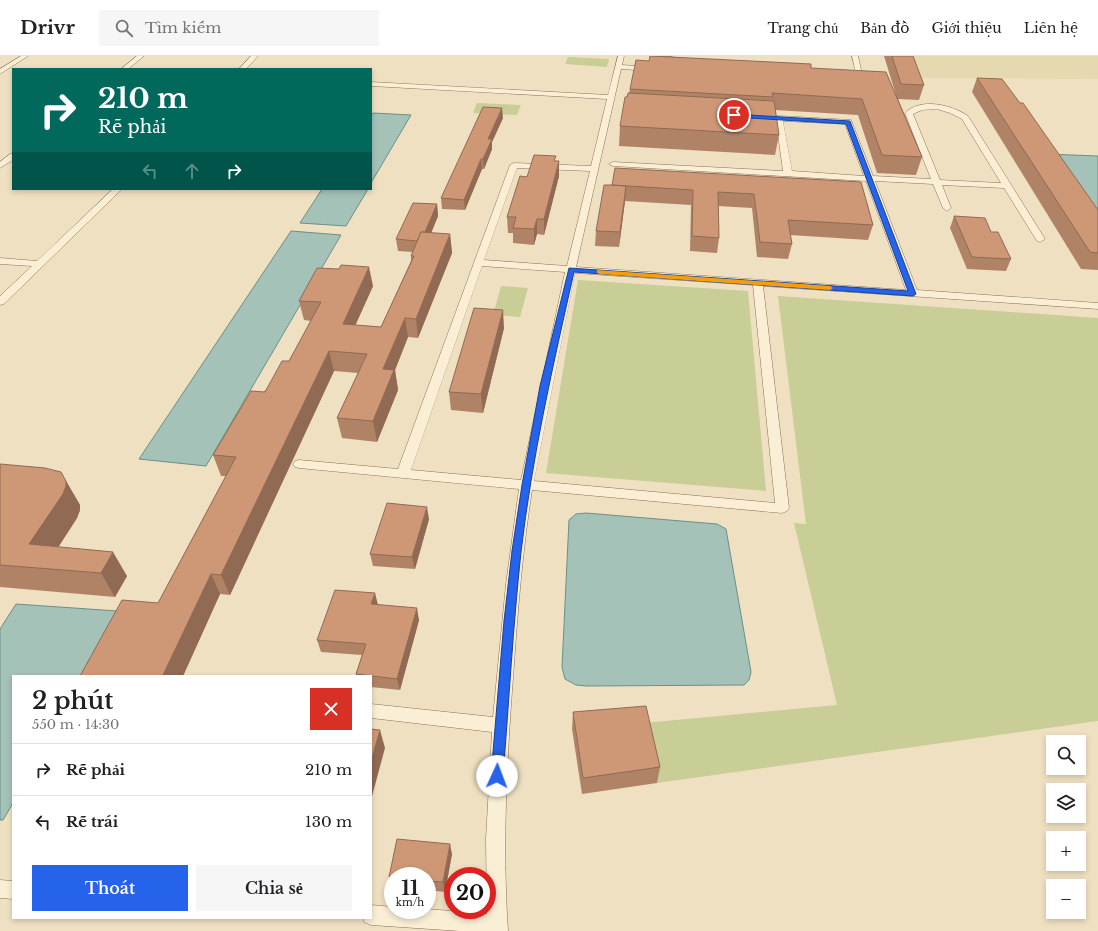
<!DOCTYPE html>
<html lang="vi">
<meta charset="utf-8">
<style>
:root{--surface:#fff;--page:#f6f6f6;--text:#202124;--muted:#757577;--line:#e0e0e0;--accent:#2563eb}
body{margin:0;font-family:"Libre Baskerville",serif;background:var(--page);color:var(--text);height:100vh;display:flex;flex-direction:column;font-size:15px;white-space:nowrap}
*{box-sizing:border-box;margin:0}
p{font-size:13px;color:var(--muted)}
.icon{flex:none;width:22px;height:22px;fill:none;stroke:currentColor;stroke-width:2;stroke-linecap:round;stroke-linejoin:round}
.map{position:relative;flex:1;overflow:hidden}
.drawer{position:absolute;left:12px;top:619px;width:360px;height:244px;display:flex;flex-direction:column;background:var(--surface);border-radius:0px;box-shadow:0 2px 6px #0003}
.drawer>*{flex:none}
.guide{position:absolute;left:12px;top:12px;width:360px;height:122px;border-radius:0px;box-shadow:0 2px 6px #0003;background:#00695c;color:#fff;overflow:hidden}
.tools{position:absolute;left:1046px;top:679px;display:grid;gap:8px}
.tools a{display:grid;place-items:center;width:40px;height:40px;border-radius:0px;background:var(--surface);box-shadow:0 2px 6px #0003;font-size:20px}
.speed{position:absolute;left:384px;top:811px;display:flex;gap:8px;font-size:20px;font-weight:700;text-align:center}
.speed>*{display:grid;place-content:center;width:52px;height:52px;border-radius:50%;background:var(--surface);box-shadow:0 2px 6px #0003;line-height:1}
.speed small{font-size:10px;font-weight:400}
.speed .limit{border:6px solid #d22;background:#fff;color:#111}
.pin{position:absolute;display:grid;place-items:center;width:34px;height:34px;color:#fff;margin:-17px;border:2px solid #fff;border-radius:50%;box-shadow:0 1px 4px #0007}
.me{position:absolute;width:44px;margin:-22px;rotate:2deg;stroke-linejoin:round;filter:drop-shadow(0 0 3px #0008)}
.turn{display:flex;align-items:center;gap:14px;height:84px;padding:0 20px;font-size:18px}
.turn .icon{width:52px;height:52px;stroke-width:2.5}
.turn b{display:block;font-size:28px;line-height:34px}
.lanes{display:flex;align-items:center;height:38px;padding:0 20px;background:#0003;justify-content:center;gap:20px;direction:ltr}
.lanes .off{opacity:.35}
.round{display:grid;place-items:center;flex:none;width:42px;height:42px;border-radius:0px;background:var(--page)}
.summary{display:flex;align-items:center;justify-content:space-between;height:68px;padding:0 20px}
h1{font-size:24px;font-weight:600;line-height:30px}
.action{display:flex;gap:8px;margin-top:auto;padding:8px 20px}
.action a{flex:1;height:46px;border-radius:0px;background:var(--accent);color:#fff;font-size:16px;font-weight:600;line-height:46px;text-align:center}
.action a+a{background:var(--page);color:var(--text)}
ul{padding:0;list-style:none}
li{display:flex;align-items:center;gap:12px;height:52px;padding:0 20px;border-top:1px solid var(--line)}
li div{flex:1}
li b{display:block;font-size:15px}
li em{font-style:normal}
header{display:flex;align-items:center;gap:24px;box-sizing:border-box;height:56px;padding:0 20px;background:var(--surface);border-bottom:1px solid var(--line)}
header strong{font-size:19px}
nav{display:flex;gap:22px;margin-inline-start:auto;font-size:14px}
.search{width:280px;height:36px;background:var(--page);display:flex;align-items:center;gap:10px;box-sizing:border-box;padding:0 14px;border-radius:0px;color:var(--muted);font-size:15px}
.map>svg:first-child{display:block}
</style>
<header>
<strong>Drivr</strong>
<div class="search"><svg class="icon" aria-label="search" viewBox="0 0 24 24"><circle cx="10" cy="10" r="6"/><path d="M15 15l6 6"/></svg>Tìm kiếm</div>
<nav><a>Trang chủ</a><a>Bản đồ</a><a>Giới thiệu</a><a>Liên hệ</a></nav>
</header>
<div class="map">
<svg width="1098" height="875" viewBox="0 0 1098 875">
<rect width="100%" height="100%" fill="#efe0c2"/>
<path fill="#e5daaf" d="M 909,0 L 1098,0 L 1098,23 L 919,22 Z"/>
<g fill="#c9cd96">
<path d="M 568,1 L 609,3 L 607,11 L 565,8 Z"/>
<path d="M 477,47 L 521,49 L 517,59 L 473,57 Z"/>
<path d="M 578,224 L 748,235 L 766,435 L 546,417 Z"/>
<path d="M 501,230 L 528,232 L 520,261 L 493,259 Z"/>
<path d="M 778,240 L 1098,262 L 1098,665 L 657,727 L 644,667 L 837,649 L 794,467 L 806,468 Z"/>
</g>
<g fill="#a4c2b8" stroke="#6b9085">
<path d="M 373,57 L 411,59 L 371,127 L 371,60 Z"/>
<path d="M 1046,98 L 1098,100 L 1098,174 Z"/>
<path d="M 322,133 L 368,133 L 346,170 L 300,167 Z"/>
<path d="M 291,175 L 341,179 L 206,410 L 139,403 Z"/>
<path d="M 586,457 L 717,468 L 726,473 L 751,616 L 749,624 L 744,629 L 587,630 L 576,629 L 565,623 L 562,611 L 569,464 L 576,458 Z"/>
<path d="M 16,548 L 117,555 L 82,620 L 13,620 L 13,747 L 3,764 L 0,764 L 0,573 Z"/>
</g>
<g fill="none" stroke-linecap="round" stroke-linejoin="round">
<defs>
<g id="service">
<path d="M 21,0 L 28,0 L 0,18 L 0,13 Z"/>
<path d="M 137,0 L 144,0 L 128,13 L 121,13 Z"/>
<path d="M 251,0 L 258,0 L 246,13 L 239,13 Z"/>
<path d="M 618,0 L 624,0 L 622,9 L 651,11 L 654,13 L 651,15 L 621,13 L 576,211 L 906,234 L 866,125 L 613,110 L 609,108 L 613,106 L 783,115 L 776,64 L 757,63 L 757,59 L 760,59 L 851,64 L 873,120 L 931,123 L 905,57 C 921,41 952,49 968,60 L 1045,183 L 1040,186 L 1037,185 L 1004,132 L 942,129 L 951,152 L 947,155 L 943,152 L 933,128 L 875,125 L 917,234 L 1098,247 L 1098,253 L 763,230 L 789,452 L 787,455 L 782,457 L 532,434 C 523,492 518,550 514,609 C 507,698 502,786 508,875 L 460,875 L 371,869 L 364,866 L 363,862 L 371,862 L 371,849 L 393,851 L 393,854 L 427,853 L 487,858 L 486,783 L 492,676 L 371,662 L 371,648 L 493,661 L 506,528 L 519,433 L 299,412 L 295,411 L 293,408 L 295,405 L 299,404 L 398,413 L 510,109 L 514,107 L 591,110 L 607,43 L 371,30 L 371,26 L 608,39 ZM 937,53 L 950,57 L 962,63 L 1001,127 L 940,124 L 913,58 L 922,54 ZM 783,65 L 845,68 L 864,120 L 792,115 ZM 517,112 L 590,115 L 567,210 L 484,204 ZM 482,210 L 565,216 L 521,424 L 411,414 ZM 575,217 L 753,229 L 775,447 L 534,425 Z"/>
<path d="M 852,0 L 858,0 L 862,18 L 859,22 L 846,24 L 846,22 L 856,18 Z"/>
<path d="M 10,98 L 13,98 L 13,104 L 0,112 L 0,106 Z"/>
<path d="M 113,133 L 122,133 L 4,248 L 0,249 L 0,240 L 32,210 L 0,208 L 0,202 L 37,205 Z"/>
<path d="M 0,824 L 13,825 L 13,843 L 0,842 Z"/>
</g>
</defs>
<use href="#service" stroke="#897159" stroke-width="1"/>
<use href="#service" fill="#faeed5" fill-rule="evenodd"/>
</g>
<g fill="#b18366">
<path d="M 651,0 L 673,0 L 672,1 L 811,12 L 896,39 L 884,0 L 913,0 L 924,29 L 919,44 L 898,43 L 922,101 L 916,119 L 877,117 L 858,59 L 775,54 L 779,79 L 775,99 L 619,90 L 620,70 L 627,41 L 629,37 L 630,33 L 649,5 Z"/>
<path d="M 977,22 L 1098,154 L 1098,214 L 1081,213 L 972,36 Z"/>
<path d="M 503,62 L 492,86 L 492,93 L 484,113 L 482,113 L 465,154 L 442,153 L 441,142 Z"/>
<path d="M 556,105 L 559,120 L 544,179 L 537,178 L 534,189 L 513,187 L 513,177 L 508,177 L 507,161 L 527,121 Z"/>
<path d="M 861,126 L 873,169 L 868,184 L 790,179 L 792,188 L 788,203 L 757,201 L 752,152 L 718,150 L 719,182 L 717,197 L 690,195 L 691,149 L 625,145 L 619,191 L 595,190 L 596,175 L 612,129 Z"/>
<path d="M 437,148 L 438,160 L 431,177 L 450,178 L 452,197 L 418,282 L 408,281 L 395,314 L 398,334 L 377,386 L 342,382 L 337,362 L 358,317 L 334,315 L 230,539 L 220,538 L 183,620 L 80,620 L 158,547 L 226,420 L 221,420 L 213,399 L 289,305 L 311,265 L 304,264 L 299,245 L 373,230 L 355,269 L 381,271 L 411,205 L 411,200 L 412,196 L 398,195 L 396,183 Z"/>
<path d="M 954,160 L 991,176 L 1011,203 L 1006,215 L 967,213 L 950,172 Z"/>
<path d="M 504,272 L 483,357 L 451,354 L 449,336 Z"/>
<path d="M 0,408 L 66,425 L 80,449 L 80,454 L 77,462 L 58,491 L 127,520 L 115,541 L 0,531 Z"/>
<path d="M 429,463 L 415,513 L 373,510 L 370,498 Z"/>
<path d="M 377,548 L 419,564 L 400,634 L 371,631 L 371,620 L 357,620 L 356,618 L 362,599 L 321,596 L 317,584 Z"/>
<path d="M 573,656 L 660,711 L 657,727 L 582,738 L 572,673 Z"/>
<path d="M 452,798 L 445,836 L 427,834 L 427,820 L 393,820 L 393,830 L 389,821 Z"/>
</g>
<g fill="#906a53">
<path d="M 502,52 L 503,62 L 492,86 L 492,93 L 484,113 L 483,103 L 488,83 Z"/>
<path d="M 481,103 L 482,113 L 465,154 L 464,144 Z"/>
<path d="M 559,105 L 559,120 L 544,179 L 544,163 Z"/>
<path d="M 626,130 L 625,145 L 619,191 L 620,176 Z"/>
<path d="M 437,148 L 438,160 L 423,197 L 421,185 Z"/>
<path d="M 537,163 L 537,178 L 534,189 L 534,173 Z"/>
<path d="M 450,178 L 452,197 L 418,282 L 416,263 Z"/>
<path d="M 369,211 L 373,230 L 347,288 L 343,268 Z"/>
<path d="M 503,254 L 504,272 L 483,357 L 481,338 Z"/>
<path d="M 405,262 L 408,281 L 395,314 L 398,334 L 377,386 L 373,365 L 383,313 Z"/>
<path d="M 329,295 L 334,315 L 230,539 L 221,519 Z"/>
<path d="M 66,425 L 80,449 L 80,454 L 77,462 L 45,512 L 29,488 Z"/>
<path d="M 427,451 L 429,463 L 415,513 L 412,501 Z"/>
<path d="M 113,496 L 127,520 L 115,541 L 101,517 Z"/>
<path d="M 211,518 L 220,538 L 183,620 L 164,620 L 163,619 Z"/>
<path d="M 375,537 L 378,549 L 371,548 Z"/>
<path d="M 417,552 L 419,564 L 400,634 L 397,623 Z"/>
<path d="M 380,674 L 385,692 L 371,744 L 371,705 Z"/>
<path d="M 450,788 L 452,798 L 445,836 L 443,826 Z"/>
</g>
<g fill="#ce9877" stroke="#906a53">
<path d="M 650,0 L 811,8 L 811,12 L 886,16 L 922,101 L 882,99 L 862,43 L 772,37 L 773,41 L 630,33 L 636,4 L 649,5 Z"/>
<path d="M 892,0 L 913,0 L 924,29 L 901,28 Z"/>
<path d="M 977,22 L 1002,23 L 1020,47 L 1023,47 L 1098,154 L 1098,197 L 1090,196 Z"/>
<path d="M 628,37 L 774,45 L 779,79 L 620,70 L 625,41 L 627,41 Z"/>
<path d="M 483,51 L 502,52 L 488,83 L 492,83 L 483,103 L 481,103 L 464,144 L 441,142 Z"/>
<path d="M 534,99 L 556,100 L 554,105 L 559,105 L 544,163 L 537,163 L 534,173 L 513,172 L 516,161 L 507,161 L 520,120 L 527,121 Z"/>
<path d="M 615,112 L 861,126 L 873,169 L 788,164 L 792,188 L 760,186 L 754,138 L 718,136 L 719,182 L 692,180 L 693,134 L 612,129 L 626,130 L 620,176 L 596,175 L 604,129 L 612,129 Z"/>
<path d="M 413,147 L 437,148 L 425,176 L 421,176 L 417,185 L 396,183 Z"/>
<path d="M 954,160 L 985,162 L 991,176 L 998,176 L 1011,203 L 972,201 Z"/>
<path d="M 421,176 L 450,178 L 416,263 L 405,262 L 383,313 L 394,314 L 373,365 L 337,362 L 367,298 L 329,295 L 221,519 L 211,518 L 163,619 L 174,620 L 80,620 L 122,544 L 158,547 L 236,401 L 213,399 L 251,335 L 265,336 L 282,305 L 289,305 L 321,246 L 299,245 L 317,212 L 339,213 L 341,209 L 369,211 L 343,268 L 381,271 L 414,200 L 411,200 Z"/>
<path d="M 474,252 L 503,254 L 481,338 L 449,336 Z"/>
<path d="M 0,408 L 45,412 L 61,416 L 66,425 L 66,430 L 63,438 L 29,488 L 113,496 L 101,517 L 0,509 Z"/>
<path d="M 387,447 L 427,451 L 412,501 L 370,498 Z"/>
<path d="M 335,534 L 375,537 L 371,548 L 417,552 L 397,623 L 356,618 L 366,588 L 317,584 Z"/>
<path d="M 646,650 L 660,711 L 583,722 L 573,656 Z"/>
<path d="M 371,673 L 380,674 L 371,705 Z"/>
<path d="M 397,783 L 450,788 L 443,826 L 427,825 L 427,820 L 393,820 L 393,821 L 389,821 Z"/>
</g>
<path fill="#2563eb" stroke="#184099" d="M 732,58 L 850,65 L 916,238 L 913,240 L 574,216 C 553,309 532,401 521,496 C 513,570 509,645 503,720 L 501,724 L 497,725 L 493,724 L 491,720 L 504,565 L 512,495 L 522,429 L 540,330 L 569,212 L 908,235 L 846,68 L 734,61 Z"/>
<path fill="#f59e0b" d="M 597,214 L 830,230 L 833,232 L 830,234 L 600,218 L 597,217 Z"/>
</svg>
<div class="tools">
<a><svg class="icon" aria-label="search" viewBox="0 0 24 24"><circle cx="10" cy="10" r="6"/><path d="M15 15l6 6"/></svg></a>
<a><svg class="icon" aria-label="layers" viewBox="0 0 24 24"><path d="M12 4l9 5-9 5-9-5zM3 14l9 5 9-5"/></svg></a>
<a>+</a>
<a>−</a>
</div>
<div class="speed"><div>11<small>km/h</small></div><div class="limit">20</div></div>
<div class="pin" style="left:734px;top:59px;background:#d93025"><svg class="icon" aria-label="arrive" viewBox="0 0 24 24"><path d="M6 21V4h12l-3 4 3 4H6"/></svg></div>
<svg class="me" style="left:497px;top:720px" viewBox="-20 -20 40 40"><circle r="19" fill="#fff"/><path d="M0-13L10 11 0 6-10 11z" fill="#2563eb"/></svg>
<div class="guide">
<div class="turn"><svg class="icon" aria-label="right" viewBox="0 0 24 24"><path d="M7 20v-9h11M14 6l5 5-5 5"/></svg><div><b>210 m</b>Rẽ phải</div></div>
<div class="lanes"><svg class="icon off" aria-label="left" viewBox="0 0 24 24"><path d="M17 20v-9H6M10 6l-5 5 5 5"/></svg><svg class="icon off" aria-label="ahead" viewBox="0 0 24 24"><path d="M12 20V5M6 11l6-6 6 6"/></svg><svg class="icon" aria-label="right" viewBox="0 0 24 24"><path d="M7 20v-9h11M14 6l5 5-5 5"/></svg></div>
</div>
<section class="drawer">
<div class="summary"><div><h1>2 phút</h1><p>550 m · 14:30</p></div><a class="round" style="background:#d93025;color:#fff"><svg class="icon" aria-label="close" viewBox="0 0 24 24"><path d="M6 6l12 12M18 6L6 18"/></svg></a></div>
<ul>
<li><svg class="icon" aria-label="right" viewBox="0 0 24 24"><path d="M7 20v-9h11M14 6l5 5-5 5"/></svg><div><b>Rẽ phải</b></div><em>210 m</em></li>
<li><svg class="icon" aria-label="left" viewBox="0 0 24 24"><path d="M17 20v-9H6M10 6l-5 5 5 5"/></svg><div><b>Rẽ trái</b></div><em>130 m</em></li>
</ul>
<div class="action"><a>Thoát</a><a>Chia sẻ</a></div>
</section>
</div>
